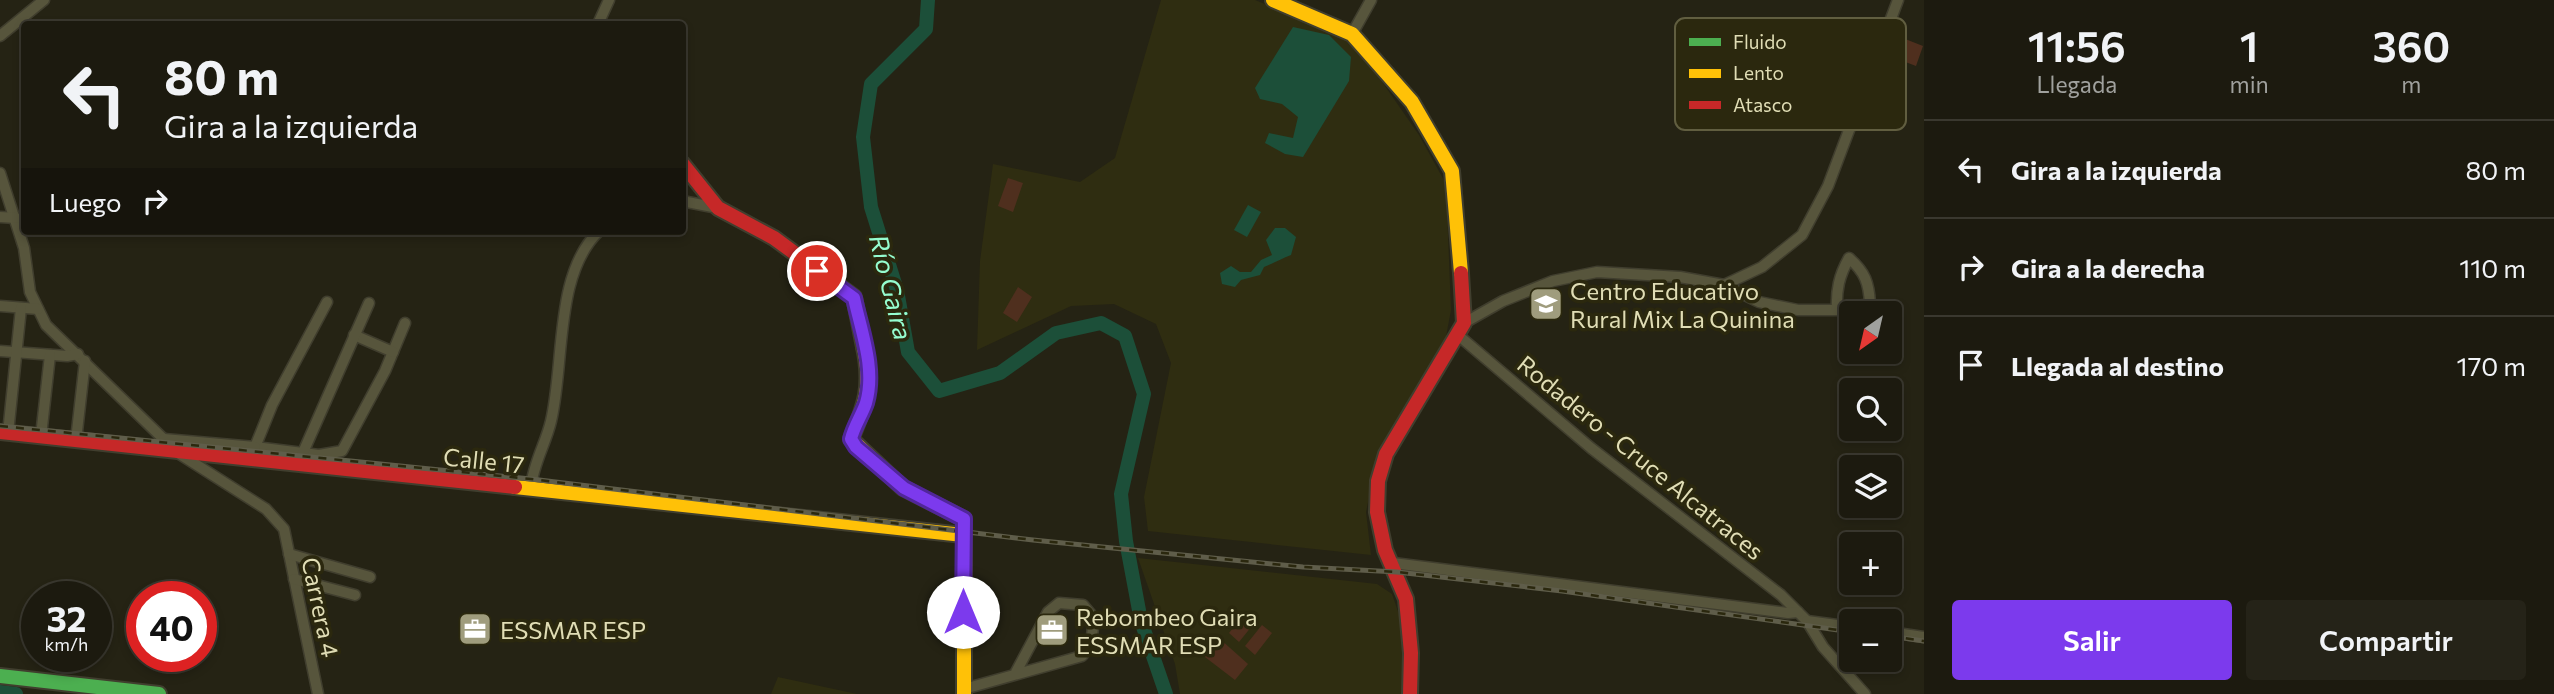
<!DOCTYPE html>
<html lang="es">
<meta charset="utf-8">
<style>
:root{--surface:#1c1a0f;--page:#252318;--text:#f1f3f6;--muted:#a0a19e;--line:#3a382f;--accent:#7c3aed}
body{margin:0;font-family:Commissioner,sans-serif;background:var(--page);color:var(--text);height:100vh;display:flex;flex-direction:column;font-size:26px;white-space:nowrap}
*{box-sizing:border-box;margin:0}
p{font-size:23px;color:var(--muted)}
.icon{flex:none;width:38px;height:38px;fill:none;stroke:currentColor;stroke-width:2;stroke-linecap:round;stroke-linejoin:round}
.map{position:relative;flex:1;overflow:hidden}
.side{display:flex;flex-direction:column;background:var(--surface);width:630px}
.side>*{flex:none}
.hud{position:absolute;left:21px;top:21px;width:665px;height:214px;border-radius:7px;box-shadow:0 4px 10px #0003,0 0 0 2px var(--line);background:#1c1a0f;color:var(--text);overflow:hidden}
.needle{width:46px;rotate:214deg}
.tools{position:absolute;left:1839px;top:301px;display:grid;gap:14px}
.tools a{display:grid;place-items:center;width:63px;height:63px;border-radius:7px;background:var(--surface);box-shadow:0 4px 10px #0003,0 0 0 2px var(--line);font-size:35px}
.speed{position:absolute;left:21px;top:581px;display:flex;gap:14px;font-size:35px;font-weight:700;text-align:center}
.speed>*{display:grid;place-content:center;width:91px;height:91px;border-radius:50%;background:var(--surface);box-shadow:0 4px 10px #0003,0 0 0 2px var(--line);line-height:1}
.speed small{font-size:18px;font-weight:400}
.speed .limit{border:10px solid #d22;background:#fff;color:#111}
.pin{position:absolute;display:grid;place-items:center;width:60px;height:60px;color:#fff;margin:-30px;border:4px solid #fff;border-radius:50%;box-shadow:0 2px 7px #0007}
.me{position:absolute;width:77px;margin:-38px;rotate:0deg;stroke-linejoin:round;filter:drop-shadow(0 0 5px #0008)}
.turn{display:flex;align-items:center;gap:24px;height:147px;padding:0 28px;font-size:32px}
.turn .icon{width:91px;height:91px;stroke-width:2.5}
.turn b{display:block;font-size:49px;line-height:60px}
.then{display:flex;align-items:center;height:66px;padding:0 28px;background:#0003;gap:14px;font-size:26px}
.eta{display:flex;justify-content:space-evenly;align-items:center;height:119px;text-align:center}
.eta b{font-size:42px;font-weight:600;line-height:49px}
.button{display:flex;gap:14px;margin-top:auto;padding:14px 28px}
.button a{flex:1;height:80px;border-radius:7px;background:var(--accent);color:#fff;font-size:28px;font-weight:600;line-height:80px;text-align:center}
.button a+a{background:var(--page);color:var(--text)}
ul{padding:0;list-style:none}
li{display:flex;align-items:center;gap:21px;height:98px;padding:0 28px;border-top:2px solid var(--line)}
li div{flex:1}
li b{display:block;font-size:26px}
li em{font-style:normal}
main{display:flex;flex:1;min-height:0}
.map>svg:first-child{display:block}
</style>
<main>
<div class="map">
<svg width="1924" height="694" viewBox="0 0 1924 694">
<rect width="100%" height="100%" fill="#252314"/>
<g fill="#2f2d11">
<path d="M 1161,0 L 1255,0 L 1341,36 L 1369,63 L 1419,135 L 1446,184 L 1451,310 L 1445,342 L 1378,453 L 1366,512 L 1371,555 L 1148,531 L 1144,497 L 1171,363 L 1156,324 L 1114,304 L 1071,306 L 977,350 L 980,261 L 993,164 L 1080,182 L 1115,158 Z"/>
<path d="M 1138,558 L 1377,584 L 1392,594 L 1402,623 L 1402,694 L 1180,694 L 1175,664 Z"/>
<path d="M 778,677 L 857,694 L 771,694 Z"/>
</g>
<g fill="#4f2f1e">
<path d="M 1895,35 L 1923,46 L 1916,66 L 1887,55 Z"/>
<path d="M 1008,178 L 1023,183 L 1013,212 L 998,206 Z"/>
<path d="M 1018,287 L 1032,297 L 1017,322 L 1003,313 Z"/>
<path d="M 1246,612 L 1256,621 L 1239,642 L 1229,633 Z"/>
<path d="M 1262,625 L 1272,633 L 1255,655 L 1245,646 Z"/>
<path d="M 1220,639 L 1248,664 L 1235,680 L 1205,657 Z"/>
</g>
<g fill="#1c4f39">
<path d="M 1293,27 L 1329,35 L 1351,57 L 1349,81 L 1303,157 L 1285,154 L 1265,143 L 1269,133 L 1293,138 L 1298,117 L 1282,104 L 1260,99 L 1255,88 Z"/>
<path d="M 1248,205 L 1261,212 L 1247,237 L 1234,230 Z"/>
<path d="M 1275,228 L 1285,228 L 1296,237 L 1291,255 C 1281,259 1274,263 1264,267 L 1260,275 L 1241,280 L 1235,287 L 1222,284 L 1220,273 L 1231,266 L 1240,272 L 1251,272 L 1261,260 L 1272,255 L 1266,240 Z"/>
</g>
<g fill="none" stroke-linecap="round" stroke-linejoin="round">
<g stroke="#1c4f39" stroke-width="14">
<path d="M 928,0 L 926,29 L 871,84 L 863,137 L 871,207 L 897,290 L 908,352 L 939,391 L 1000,373 L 1056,333 L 1101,323 L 1125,336 L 1144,394 L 1121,494 L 1126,541 L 1141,621 L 1166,694"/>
<path d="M 0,692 L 16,694"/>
</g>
<defs>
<g id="street">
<path d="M 598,24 L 609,0"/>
<path d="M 1352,34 L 1371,0"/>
<path d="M 0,36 L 44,0"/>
<path d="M 0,173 L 24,248 L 30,292 L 46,325 L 178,453 L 266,509 L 284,529 L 318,694"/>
<path d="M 682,201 L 718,208"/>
<path d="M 0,217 L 16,218"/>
<path d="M 1724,285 L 1762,267 L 1802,235 L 1828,186 L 1898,0"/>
<path d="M 327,302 L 272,405 L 255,447 L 319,455 L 342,451 L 385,371 L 405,323"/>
<path d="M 0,306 L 38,309"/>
<path d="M 1464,323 L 1503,301 L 1553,281 L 1597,272 L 1680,277 L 1724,285 L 1759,302 L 1798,310 L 1837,310 L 1870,304 C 1869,283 1865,272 1849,258 C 1839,276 1836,290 1837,310"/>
<path d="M 354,335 L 393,352"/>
<path d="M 1458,335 L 1591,448 L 1781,595 L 1807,621 L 1823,647 L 1865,694"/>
<path d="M 0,351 L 67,356 L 78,354"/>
<path d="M 8,433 L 21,308"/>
<path d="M 41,436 L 50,355"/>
<path d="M 164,439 L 255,447"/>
<path d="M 76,440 L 85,361"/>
<path d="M 301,457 L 369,303"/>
<path d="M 531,487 C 533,464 546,443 551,421 C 565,362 554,274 599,231"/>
<path d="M 289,554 L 370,577"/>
<path d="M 1393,563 L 1788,613 L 1798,612"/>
<path d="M 294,579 L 355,595"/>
<path d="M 1807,621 L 1852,627"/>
<path d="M 1890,632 L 1924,637"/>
<path d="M 964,689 L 1082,656 L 1091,645 L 1094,618 L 1083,605 L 1059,603 L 1048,612 L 1016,672"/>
</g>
<path id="fast" d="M 0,676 L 159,694"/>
<g id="slow">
<path d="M 1273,0 L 1352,34 L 1412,102 L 1452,171 L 1461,273"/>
<path d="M 864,347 C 872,386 866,404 851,439 L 903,488 L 964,519 L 964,694"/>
<path d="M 515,487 L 963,535"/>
</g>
<g id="jam">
<path d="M 682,163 L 718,208 L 774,238 L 854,297 L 864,347"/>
<path d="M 0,432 L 515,487"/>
<path d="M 1410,694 L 1411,653 L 1406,599 L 1385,550 L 1377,512 L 1378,481 L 1386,454 L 1464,323 L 1461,273"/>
</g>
</defs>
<use href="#street" stroke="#403e2e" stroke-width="13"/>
<use href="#fast" stroke="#403e2e" stroke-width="18"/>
<use href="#slow" stroke="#403e2e" stroke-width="18"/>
<use href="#jam" stroke="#403e2e" stroke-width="18"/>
<use href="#street" stroke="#57553c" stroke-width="10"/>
<use href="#fast" stroke="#4caf50" stroke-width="14"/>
<use href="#slow" stroke="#ffc107" stroke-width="14"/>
<use href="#jam" stroke="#c62828" stroke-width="14"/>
<defs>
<g id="rail">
<path d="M 0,426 L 531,479 L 1033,540 L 1303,567 L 1397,572 L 1562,591 L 1852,632"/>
<path d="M 1890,636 L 1924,641"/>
</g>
</defs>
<use href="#rail" stroke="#5f5d4a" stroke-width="5"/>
<use href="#rail" stroke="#2b280e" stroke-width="2.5" stroke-dasharray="8" stroke-linecap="butt"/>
</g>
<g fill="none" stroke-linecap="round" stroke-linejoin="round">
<defs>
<path id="route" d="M 817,271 L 854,298 C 861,331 876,369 866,403 C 862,415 854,426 851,439 L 856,447 L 904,488 L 964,519 L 963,612"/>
</defs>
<use href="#route" stroke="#51269a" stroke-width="18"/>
<use href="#route" stroke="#7c3aed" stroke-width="12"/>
</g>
<defs>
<symbol id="school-square" viewBox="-11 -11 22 22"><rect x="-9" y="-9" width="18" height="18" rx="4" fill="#9f9c7d" stroke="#2b280e"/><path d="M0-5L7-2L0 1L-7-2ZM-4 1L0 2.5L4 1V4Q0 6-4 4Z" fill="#fff"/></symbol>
<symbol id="office-square" viewBox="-11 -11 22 22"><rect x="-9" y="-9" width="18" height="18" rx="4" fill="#9f9c7d" stroke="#2b280e"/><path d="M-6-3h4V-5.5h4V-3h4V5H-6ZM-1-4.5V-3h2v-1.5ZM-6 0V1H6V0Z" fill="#fff"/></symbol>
</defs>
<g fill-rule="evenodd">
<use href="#school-square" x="1527" y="285" width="38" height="38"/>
<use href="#office-square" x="456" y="610" width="38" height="38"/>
<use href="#office-square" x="1033" y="611" width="38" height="38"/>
</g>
<g text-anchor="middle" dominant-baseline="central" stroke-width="7" stroke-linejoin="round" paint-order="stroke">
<g font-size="24" fill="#e0ddb5" stroke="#2b280e" text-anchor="start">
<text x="1570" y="290">Centro Educativo<tspan x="1570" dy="28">Rural Mix La Quinina</tspan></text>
<text x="1076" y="616">Rebombeo Gaira<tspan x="1076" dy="28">ESSMAR ESP</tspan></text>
<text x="500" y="629">ESSMAR ESP</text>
</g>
<g font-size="24" fill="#e0ddb5" stroke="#2b280e">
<text transform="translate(1641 457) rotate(39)">Rodadero - Cruce Alcatraces</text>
<text transform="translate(484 460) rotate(6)">Calle 17</text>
<text transform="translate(321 607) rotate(78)">Carrera 4</text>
</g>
<g font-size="26" font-style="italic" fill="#95fdd0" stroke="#2b280e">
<text transform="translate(892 287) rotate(76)">Río Gaira</text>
</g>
</g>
<rect x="1675" y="18" width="231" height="112" rx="10" fill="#2b280e" stroke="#615e40" stroke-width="2"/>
<rect x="1689" y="38" width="32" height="8" fill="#4caf50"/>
<rect x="1689" y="69" width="32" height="9" fill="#ffc107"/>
<rect x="1689" y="101" width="32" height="8" fill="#c62828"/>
<g font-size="19" fill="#e0ddb5">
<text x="1733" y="49">Fluido</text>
<text x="1733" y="80">Lento</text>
<text x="1733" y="112">Atasco</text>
</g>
</svg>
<div class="tools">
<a><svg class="needle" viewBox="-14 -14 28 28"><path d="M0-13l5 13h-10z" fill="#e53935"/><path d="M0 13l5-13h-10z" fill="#a0a19e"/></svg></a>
<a><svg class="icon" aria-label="search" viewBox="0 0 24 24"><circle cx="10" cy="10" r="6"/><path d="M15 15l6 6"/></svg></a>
<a><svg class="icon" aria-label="layers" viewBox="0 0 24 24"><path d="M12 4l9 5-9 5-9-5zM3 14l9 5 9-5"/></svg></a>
<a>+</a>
<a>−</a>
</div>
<div class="speed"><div>32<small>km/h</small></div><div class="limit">40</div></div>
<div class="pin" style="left:817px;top:271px;background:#d93025"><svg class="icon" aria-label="arrive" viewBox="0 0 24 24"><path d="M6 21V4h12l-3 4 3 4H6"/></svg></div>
<svg class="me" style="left:963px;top:612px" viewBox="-20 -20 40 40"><circle r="19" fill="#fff"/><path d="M0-13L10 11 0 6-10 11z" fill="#7c3aed"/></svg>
<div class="hud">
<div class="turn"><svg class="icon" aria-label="left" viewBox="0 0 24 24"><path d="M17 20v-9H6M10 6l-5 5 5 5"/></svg><div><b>80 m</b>Gira a la izquierda</div></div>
<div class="then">Luego<svg class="icon" aria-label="right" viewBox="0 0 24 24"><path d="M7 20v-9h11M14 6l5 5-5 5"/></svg></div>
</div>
</div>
<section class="side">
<div class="eta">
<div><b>11:56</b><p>Llegada</p></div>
<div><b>1</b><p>min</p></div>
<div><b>360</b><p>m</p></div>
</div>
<ul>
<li><svg class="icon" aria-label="left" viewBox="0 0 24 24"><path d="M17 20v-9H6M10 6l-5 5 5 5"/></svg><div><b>Gira a la izquierda</b></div><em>80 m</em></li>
<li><svg class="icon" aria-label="right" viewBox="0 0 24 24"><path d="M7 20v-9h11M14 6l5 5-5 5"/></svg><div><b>Gira a la derecha</b></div><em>110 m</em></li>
<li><svg class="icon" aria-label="arrive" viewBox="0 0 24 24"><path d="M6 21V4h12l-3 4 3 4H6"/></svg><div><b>Llegada al destino</b></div><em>170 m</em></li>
</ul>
<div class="button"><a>Salir</a><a>Compartir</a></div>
</section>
</main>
